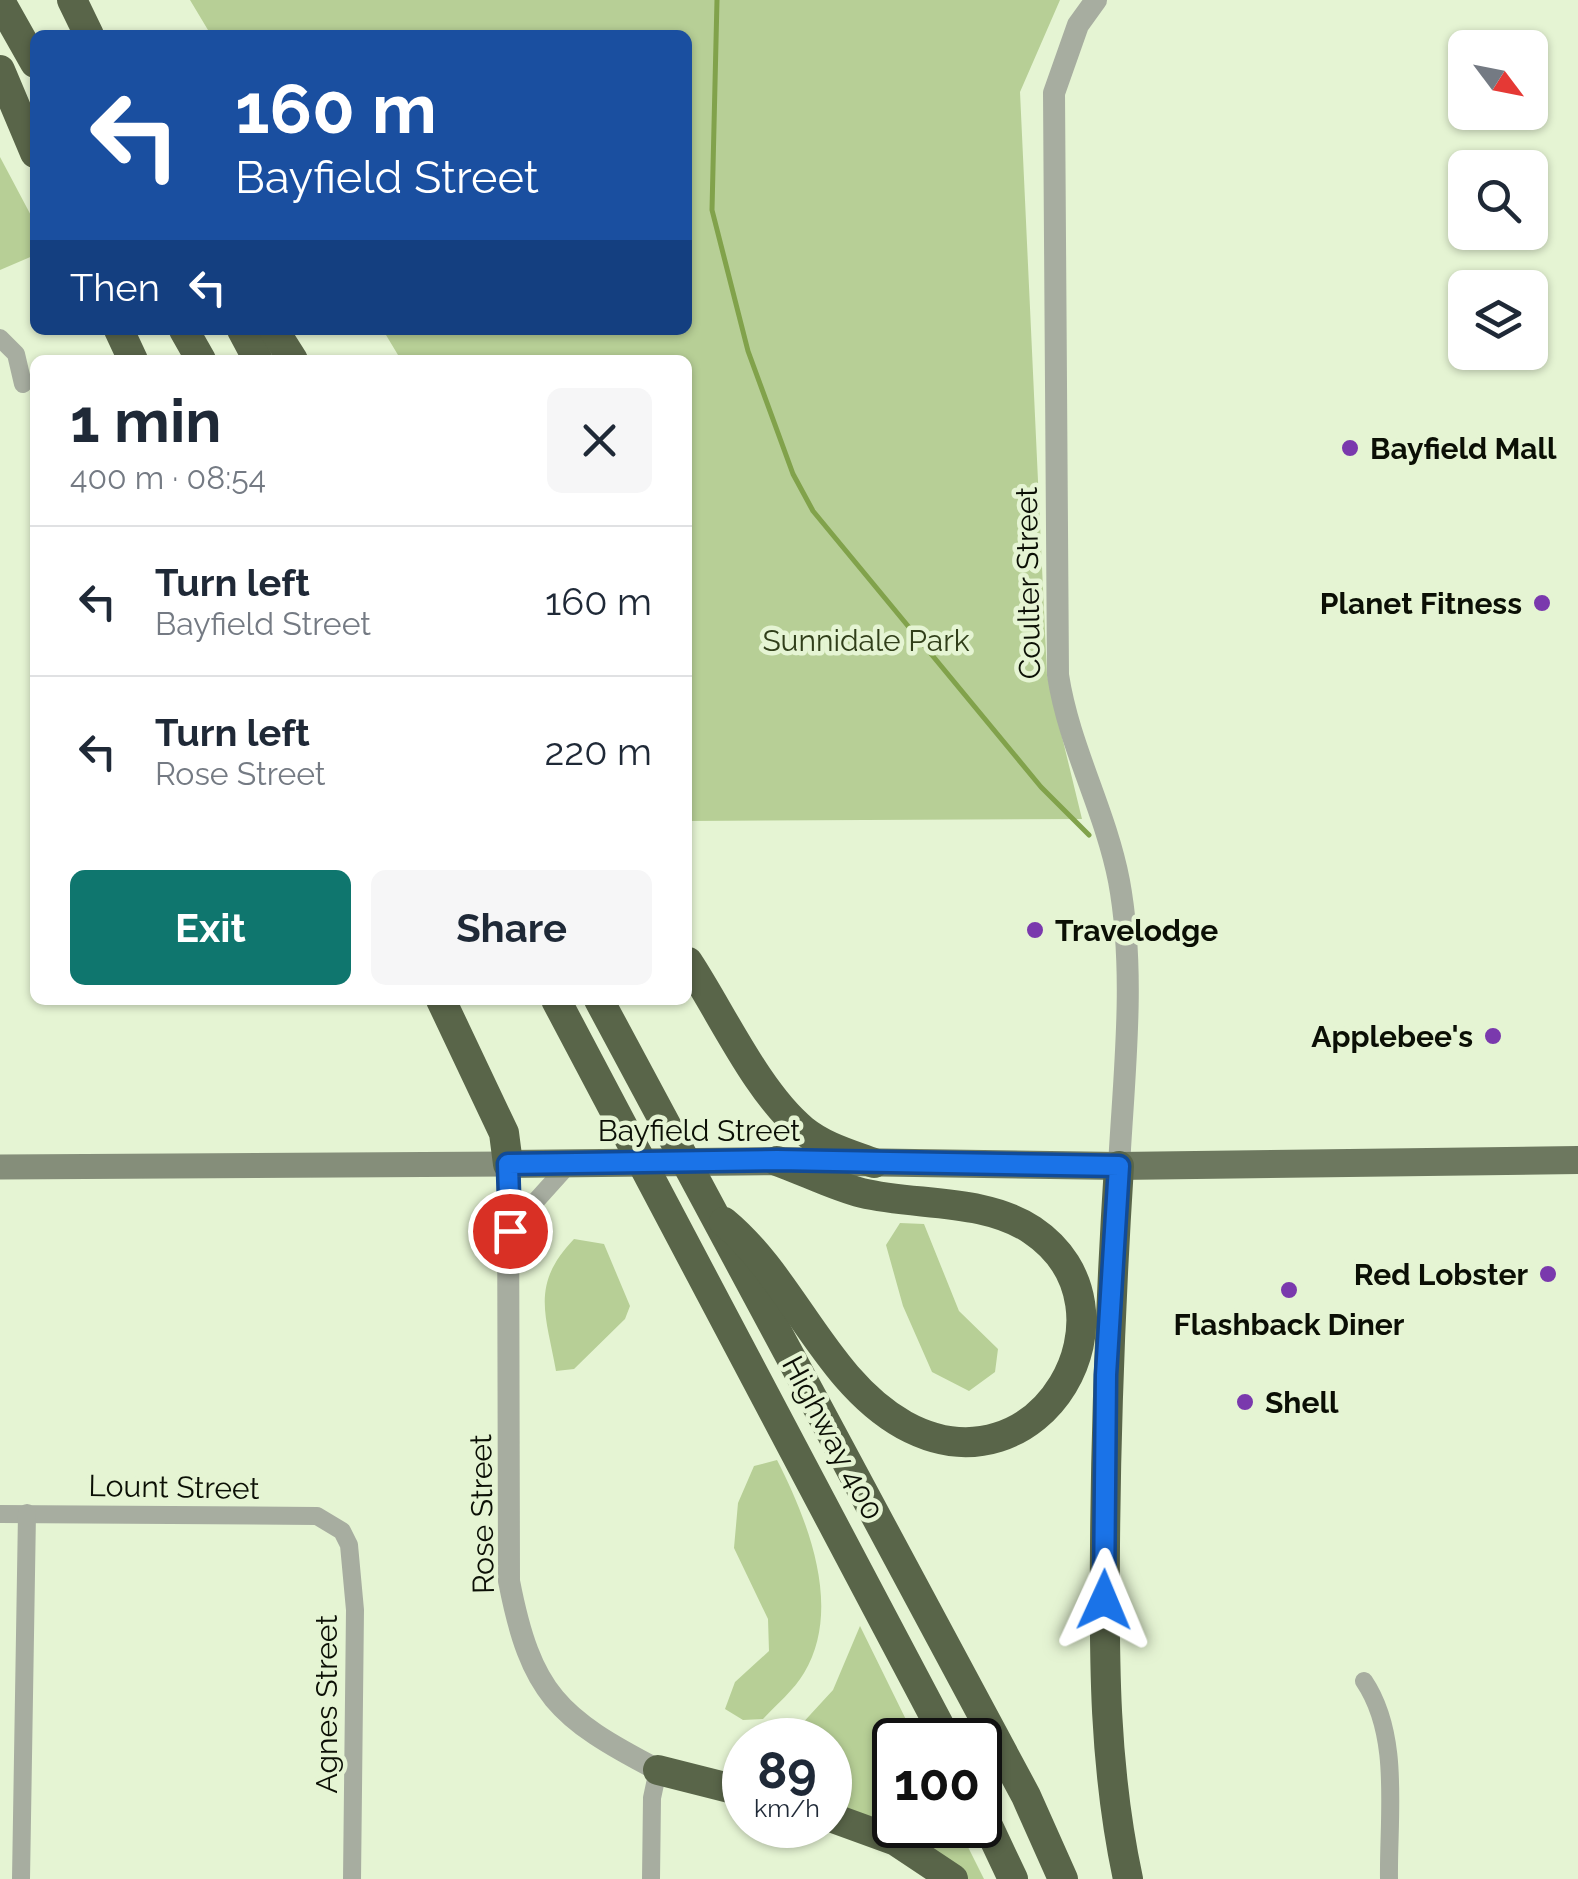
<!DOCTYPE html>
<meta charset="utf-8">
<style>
:root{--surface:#fff;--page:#f6f6f7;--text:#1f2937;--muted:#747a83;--line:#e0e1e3;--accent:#0f766e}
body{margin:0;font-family:Raleway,sans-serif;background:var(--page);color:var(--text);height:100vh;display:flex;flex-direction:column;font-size:38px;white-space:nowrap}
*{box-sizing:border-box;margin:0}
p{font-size:32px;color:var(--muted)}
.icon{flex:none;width:55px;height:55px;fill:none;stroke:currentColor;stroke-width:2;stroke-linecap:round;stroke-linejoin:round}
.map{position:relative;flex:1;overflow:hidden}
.details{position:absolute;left:30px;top:355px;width:662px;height:650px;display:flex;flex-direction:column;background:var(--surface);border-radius:15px;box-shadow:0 2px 8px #0004}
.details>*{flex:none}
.top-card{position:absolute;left:30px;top:30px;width:662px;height:305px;border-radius:15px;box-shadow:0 2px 8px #0004;background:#1a4fa0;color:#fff;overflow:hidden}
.needle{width:65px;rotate:122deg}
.buttons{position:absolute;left:1448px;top:30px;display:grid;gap:20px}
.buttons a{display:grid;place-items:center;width:100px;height:100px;border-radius:15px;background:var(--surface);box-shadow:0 2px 8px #0004;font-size:50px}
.speed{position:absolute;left:722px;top:1718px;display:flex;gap:20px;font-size:50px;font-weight:700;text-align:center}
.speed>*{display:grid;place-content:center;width:130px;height:130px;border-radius:50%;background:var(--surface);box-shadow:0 2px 8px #0004;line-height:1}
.speed small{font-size:25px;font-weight:400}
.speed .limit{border:5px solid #111;border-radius:15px;background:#fff;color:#111}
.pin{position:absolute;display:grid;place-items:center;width:85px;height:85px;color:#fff;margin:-42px;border:5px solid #fff;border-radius:50%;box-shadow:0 2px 10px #0007}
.me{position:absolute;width:110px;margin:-55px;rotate:1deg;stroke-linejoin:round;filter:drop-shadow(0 0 8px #0008)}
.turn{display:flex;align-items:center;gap:35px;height:210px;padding:0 40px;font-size:45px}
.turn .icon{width:130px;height:130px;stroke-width:2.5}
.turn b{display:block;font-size:70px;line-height:85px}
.then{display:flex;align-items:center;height:95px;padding:0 40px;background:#0003;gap:20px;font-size:38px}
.round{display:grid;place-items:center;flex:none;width:105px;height:105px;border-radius:15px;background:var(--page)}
.overview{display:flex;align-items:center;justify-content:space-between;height:170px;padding:0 40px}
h1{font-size:60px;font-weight:700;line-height:75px}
.button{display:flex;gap:20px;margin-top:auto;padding:20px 40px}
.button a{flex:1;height:115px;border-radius:15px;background:var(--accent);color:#fff;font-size:40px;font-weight:700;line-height:115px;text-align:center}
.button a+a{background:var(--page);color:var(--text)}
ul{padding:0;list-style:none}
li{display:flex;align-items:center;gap:30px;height:150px;padding:0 40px;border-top:2px solid var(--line)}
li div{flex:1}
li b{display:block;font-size:38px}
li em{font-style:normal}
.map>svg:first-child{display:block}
</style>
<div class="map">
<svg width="1578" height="1879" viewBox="0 0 1578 1879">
<rect width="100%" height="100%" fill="#e5f4d3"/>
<g fill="#b7cf96">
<path d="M 190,0 L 1060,0 L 1020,92 L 1047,675 L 1082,819 L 688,821 L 688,360 L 401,360 L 383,330 L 688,330 L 688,35 L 211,35 Z"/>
<path d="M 0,157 L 35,223 L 35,255 L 0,270 Z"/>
<path d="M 900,1223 L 924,1224 L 959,1311 L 998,1349 L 995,1372 L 969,1391 L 932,1372 L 903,1306 L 886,1245 Z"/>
<path d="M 574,1239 L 604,1244 L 630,1306 L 625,1319 L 574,1369 L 556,1371 C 546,1314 530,1285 574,1239 Z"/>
<path d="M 777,1460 C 808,1521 843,1608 804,1673 C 794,1690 776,1705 763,1719 L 743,1720 L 725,1709 L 735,1682 L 769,1651 L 768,1619 L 734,1548 L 738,1503 L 754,1466 Z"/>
<path d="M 860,1626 L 916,1740 L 895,1740 L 895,1825 L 957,1825 L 984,1879 L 967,1879 L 830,1806 L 830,1740 L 787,1740 L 833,1690 Z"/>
</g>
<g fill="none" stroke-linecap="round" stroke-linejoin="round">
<path stroke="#81a24b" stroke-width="5" d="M 717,0 L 712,210 L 748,351 L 793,474 L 813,511 L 1041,787 L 1089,835"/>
<g stroke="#a7ada0" stroke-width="18">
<path d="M 0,338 L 16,354 L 23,384"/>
<path d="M 512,1255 L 534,1203 L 570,1163"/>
<path d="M 0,1514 L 317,1516 L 342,1531 L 349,1545 L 355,1610 L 352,1879"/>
<path d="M 1364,1681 C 1401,1736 1388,1815 1389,1879"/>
<path d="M 21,1879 L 27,1513"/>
<path d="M 651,1879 L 652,1798 L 658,1770"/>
</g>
<g stroke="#a7ada0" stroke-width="22">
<path d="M 1096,0 L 1078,25 L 1054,93 L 1058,675 C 1069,747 1105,809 1119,881 C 1136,973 1124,1073 1119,1166"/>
<path d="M 508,1164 L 509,1581 C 531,1694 558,1718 658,1770"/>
</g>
<path stroke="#858e7a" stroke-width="25" d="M 0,1167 L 508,1164"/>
<path stroke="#6d785f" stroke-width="28" d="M 508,1164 L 777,1161 L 1119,1166 L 1578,1160"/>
<g stroke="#596549" stroke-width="30">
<path d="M 72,0 L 89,35"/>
<path d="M 0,1 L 35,63"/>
<path d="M 0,70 L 35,153"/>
<path d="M 119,330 L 133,360"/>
<path d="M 184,330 L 201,360"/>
<path d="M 242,330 L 258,360"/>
<path d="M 274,330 L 293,360"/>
<path d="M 688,962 C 721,1012 757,1092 803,1130 C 824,1147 850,1154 874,1163"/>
<path d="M 441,1000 L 504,1133 L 508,1164"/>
<path d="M 556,1000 L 947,1740"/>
<path d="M 599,1000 L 1026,1796 L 1063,1879"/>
<path d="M 1119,1166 C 1111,1293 1106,1419 1105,1546 C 1104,1660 1104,1767 1128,1879"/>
<path d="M 724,1222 C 793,1279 825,1381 904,1425 C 1041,1500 1148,1308 1032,1230 C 984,1198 916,1206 862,1193 C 834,1186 805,1171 777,1161"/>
<path d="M 658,1770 L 745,1792"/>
<path d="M 980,1809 L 1013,1879"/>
<path d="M 830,1817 L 896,1841 L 953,1879"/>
</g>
</g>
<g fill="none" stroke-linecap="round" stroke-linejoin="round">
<defs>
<path id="route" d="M 510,1231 L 508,1164 L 777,1160 L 1119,1166 L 1106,1375 L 1104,1600"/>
</defs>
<use href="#route" stroke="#114b97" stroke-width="25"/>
<use href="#route" stroke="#1a73e8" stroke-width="18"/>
</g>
<g fill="#7a39ad" stroke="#e5f4d3" stroke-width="4">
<circle cx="1350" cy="448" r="10"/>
<circle cx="1542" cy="603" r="10"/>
<circle cx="1035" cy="930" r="10"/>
<circle cx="1493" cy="1036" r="10"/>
<circle cx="1548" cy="1274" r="10"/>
<circle cx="1289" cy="1290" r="10"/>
<circle cx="1245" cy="1402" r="10"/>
</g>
<g text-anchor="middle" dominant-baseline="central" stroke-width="9" stroke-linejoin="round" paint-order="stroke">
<g font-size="30" font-weight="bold" fill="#0b0f05" stroke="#e5f4d3" text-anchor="start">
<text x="1370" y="448">Bayfield Mall</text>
<text x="1522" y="603" text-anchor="end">Planet Fitness</text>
<text x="1055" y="930">Travelodge</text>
<text x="1473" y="1036" text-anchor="end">Applebee's</text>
<text x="1528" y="1274" text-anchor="end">Red Lobster</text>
<text x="1289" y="1324" text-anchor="middle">Flashback Diner</text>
<text x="1265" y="1402">Shell</text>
</g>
<g font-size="30" fill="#0b0f05" stroke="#e5f4d3">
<text transform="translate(1028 583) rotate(-91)">Coulter Street</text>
<text x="699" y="1130">Bayfield Street</text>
<text transform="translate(833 1438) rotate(62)">Highway 400</text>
<text transform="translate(174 1487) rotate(1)">Lount Street</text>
<text transform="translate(482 1514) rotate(-91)">Rose Street</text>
<text transform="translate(326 1704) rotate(-90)">Agnes Street</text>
</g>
<g font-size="30" fill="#303e19" stroke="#e5f4d3">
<text x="866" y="640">Sunnidale Park</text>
</g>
</g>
</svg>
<div class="buttons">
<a><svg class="needle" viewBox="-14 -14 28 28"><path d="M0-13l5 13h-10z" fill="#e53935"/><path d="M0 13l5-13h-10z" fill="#747a83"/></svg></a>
<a><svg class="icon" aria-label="search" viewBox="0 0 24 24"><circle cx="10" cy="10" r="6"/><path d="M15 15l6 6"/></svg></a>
<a><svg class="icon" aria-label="layers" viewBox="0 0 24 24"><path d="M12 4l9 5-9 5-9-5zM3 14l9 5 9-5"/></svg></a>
</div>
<div class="speed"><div>89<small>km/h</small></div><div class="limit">100</div></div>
<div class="pin" style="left:510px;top:1231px;background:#d93025"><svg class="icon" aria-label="arrive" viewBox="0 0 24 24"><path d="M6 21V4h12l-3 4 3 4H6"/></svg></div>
<svg class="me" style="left:1104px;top:1600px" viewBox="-20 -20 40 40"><path d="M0-17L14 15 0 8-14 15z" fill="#1a73e8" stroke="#fff" stroke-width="4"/></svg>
<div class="top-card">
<div class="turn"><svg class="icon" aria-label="left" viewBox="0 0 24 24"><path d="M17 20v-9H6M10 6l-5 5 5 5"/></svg><div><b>160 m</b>Bayfield Street</div></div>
<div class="then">Then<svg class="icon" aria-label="left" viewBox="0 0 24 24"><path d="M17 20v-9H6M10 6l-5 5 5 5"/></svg></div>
</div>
<section class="details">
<div class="overview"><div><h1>1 min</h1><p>400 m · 08:54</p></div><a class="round"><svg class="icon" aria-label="close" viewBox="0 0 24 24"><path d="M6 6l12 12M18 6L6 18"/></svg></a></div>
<ul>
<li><svg class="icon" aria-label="left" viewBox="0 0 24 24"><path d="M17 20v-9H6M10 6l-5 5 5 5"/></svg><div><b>Turn left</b><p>Bayfield Street</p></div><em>160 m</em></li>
<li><svg class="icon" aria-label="left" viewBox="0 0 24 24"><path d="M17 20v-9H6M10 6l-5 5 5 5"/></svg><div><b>Turn left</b><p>Rose Street</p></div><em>220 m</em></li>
</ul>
<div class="button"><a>Exit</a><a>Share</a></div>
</section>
</div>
